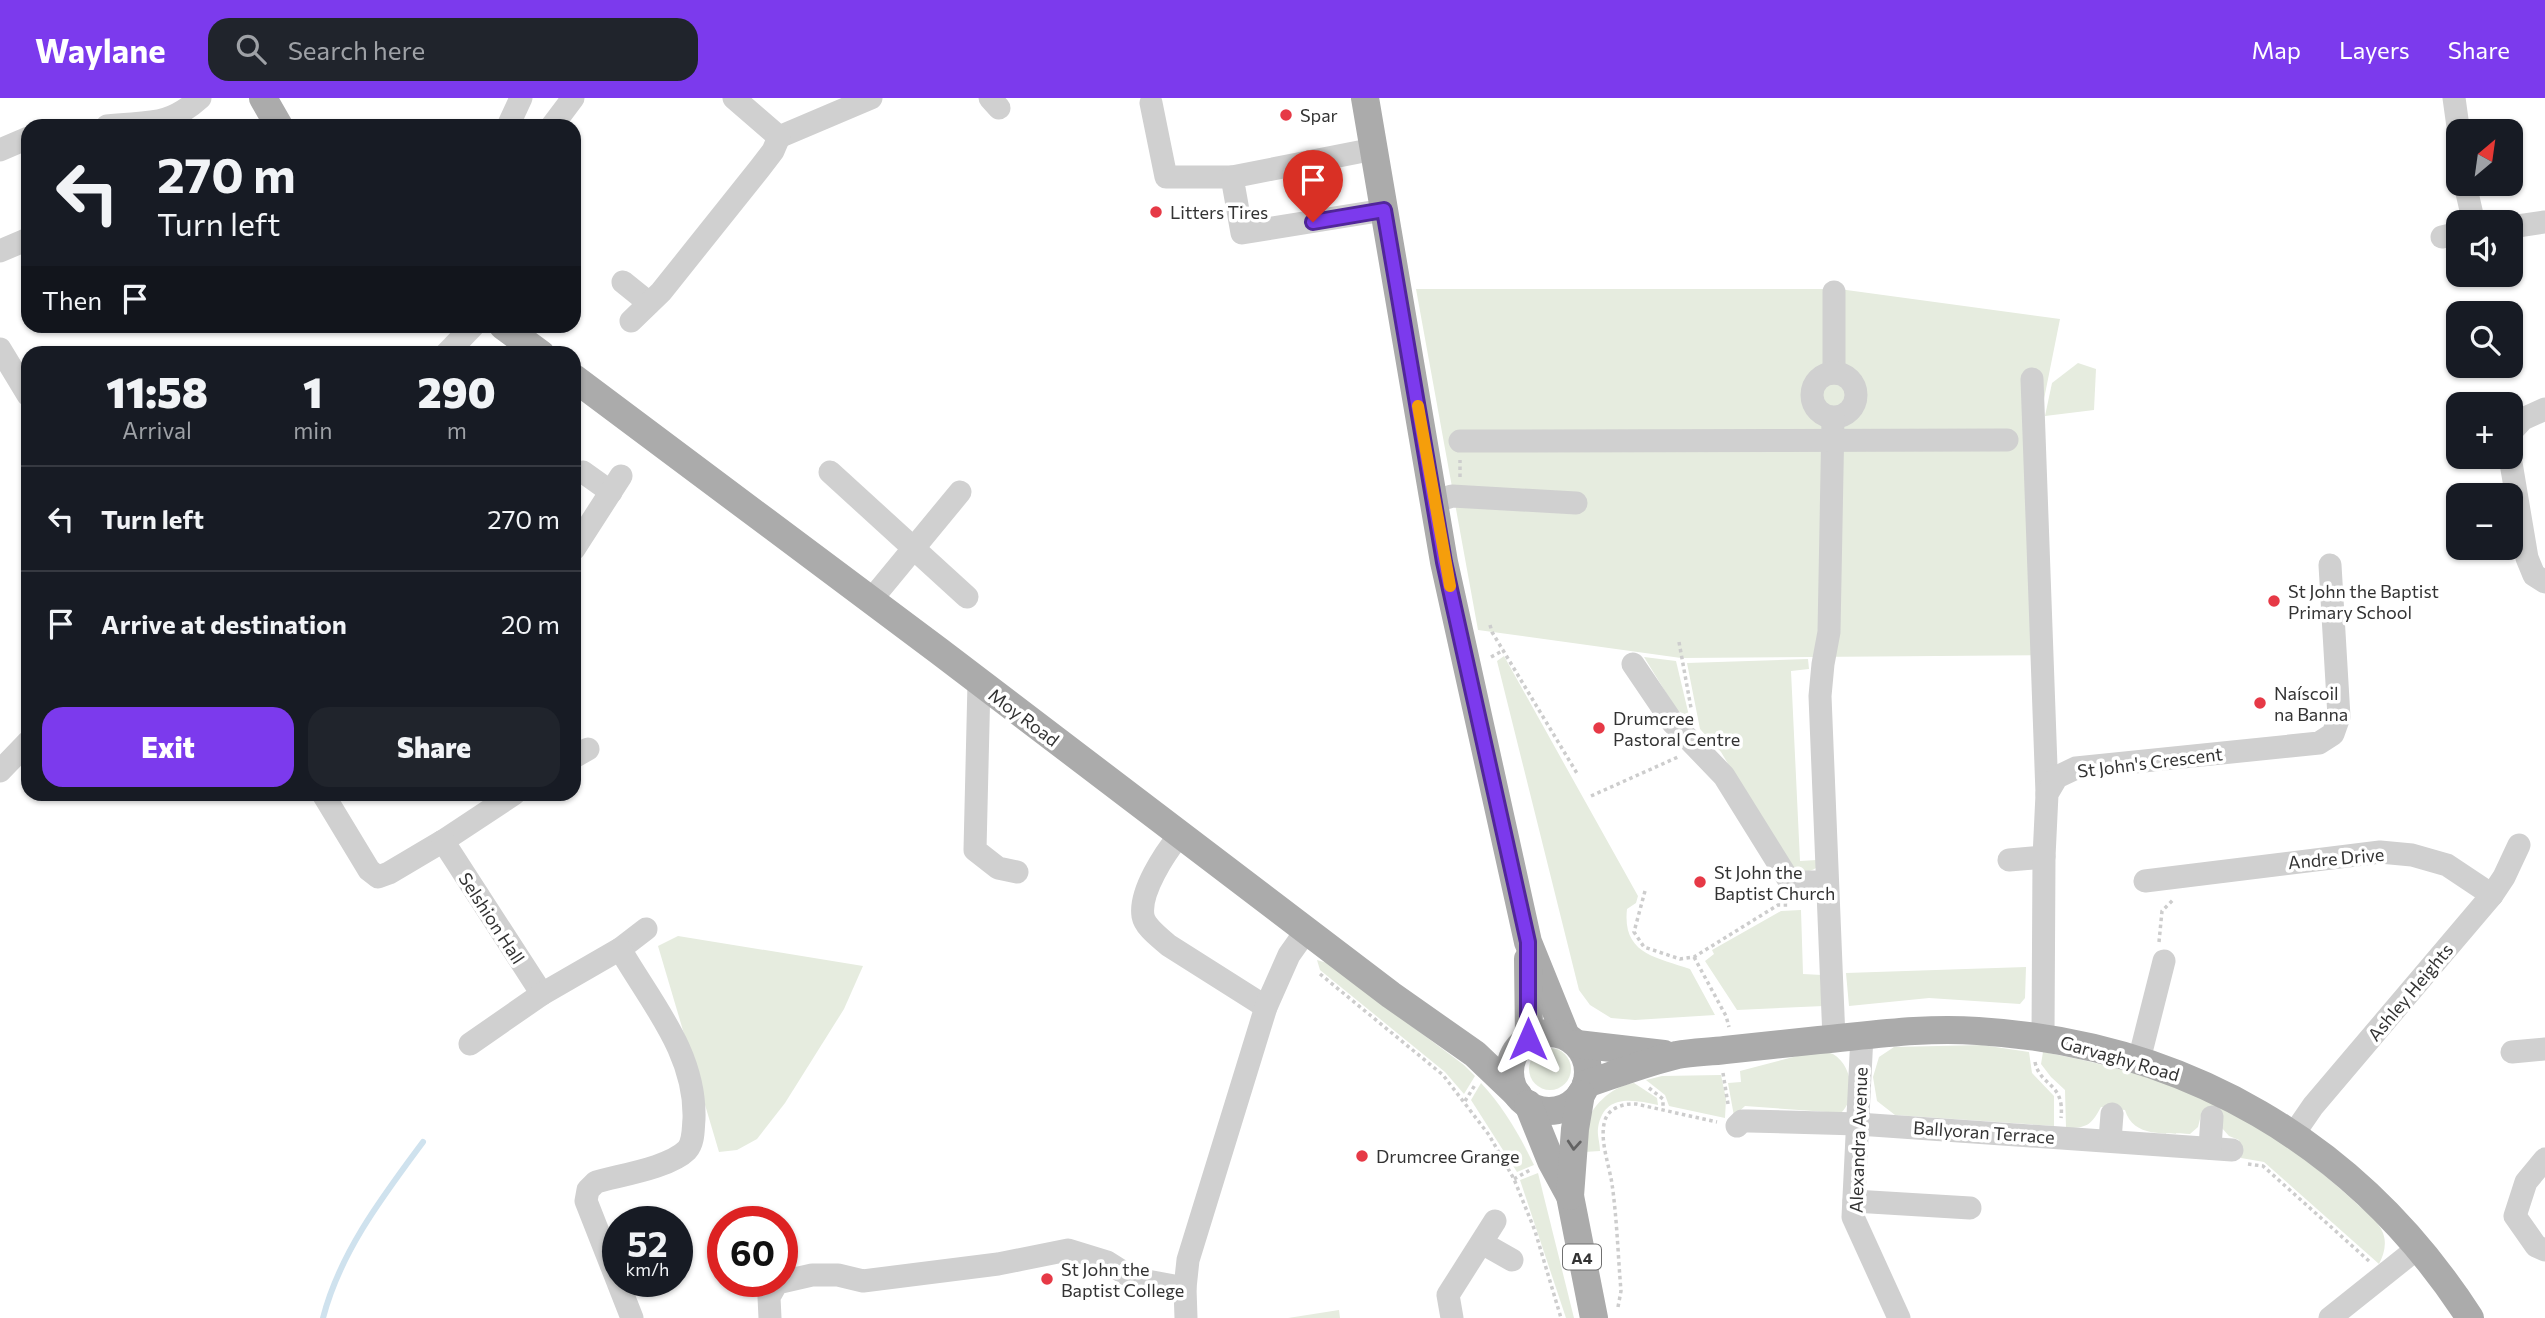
<!DOCTYPE html>
<meta charset="utf-8">
<style>
:root{--surface:#171b24;--page:#20242c;--text:#f1f3f6;--muted:#9ea1a6;--line:#363941;--accent:#7c3aed}
body{margin:0;font-family:Commissioner,sans-serif;background:var(--page);color:var(--text);height:100vh;display:flex;flex-direction:column;font-size:26px;white-space:nowrap}
*{box-sizing:border-box;margin:0}
p{font-size:23px;color:var(--muted)}
.icon{flex:none;width:38px;height:38px;fill:none;stroke:currentColor;stroke-width:2;stroke-linecap:round;stroke-linejoin:round}
.map{position:relative;flex:1;overflow:hidden}
.drawer{position:absolute;left:21px;top:248px;width:560px;height:455px;display:flex;flex-direction:column;background:var(--surface);border-radius:21px;box-shadow:0 2px 5px #0004}
.drawer>*{flex:none}
.hud{position:absolute;left:21px;top:21px;width:560px;height:214px;border-radius:21px;box-shadow:0 2px 5px #0004;background:#171b24;color:var(--text);overflow:hidden}
.needle{width:46px;rotate:29deg}
.fabs{position:absolute;left:2446px;top:21px;display:grid;gap:14px}
.fabs a{display:grid;place-items:center;width:77px;height:77px;border-radius:14px;background:var(--surface);box-shadow:0 2px 5px #0004;font-size:35px}
.speed{position:absolute;left:602px;top:1108px;display:flex;gap:14px;font-size:35px;font-weight:700;text-align:center}
.speed>*{display:grid;place-content:center;width:91px;height:91px;border-radius:50%;background:var(--surface);box-shadow:0 2px 5px #0004;line-height:1}
.speed small{font-size:18px;font-weight:400}
.speed .limit{border:10px solid #d22;background:#fff;color:#111}
.pin{position:absolute;display:grid;place-items:center;width:60px;height:60px;color:#fff;margin:-72px -30px;border-radius:50% 50% 50% 0;rotate:-45deg;box-shadow:0 0 7px #0007}
.pin .icon{rotate:45deg}
.me{position:absolute;width:77px;margin:-38px;rotate:0deg;stroke-linejoin:round;filter:drop-shadow(0 0 5px #0008)}
.turn{display:flex;align-items:center;gap:24px;height:147px;padding:0 21px;font-size:32px}
.turn .icon{width:91px;height:91px;stroke-width:2.5}
.turn b{display:block;font-size:49px;line-height:60px}
.then{display:flex;align-items:center;height:66px;padding:0 21px;background:#0003;gap:14px;font-size:26px}
.eta{display:flex;justify-content:space-evenly;align-items:center;height:119px;text-align:center}
.eta b{font-size:42px;font-weight:800;line-height:49px}
.primary-button{display:flex;gap:14px;margin-top:auto;padding:14px 21px}
.primary-button a{flex:1;height:80px;border-radius:21px;background:var(--accent);color:#fff;font-size:28px;font-weight:800;line-height:80px;text-align:center}
.primary-button a+a{background:var(--page);color:var(--text)}
ul{padding:0;list-style:none}
li{display:flex;align-items:center;gap:21px;height:105px;padding:0 21px;border-top:2px solid var(--line)}
li div{flex:1}
li b{display:block;font-size:26px}
li em{font-style:normal}
header{display:flex;align-items:center;gap:42px;box-sizing:border-box;height:98px;padding:0 35px;background:var(--accent);color:#fff}
header strong{font-size:33px}
nav{display:flex;gap:38px;margin-inline-start:auto;font-size:24px}
.search{width:490px;height:63px;background:var(--page);display:flex;align-items:center;gap:18px;box-sizing:border-box;padding:0 24px;border-radius:21px;color:var(--muted);font-size:26px}
.map>svg:first-child{display:block}
</style>
<header>
<strong>Waylane</strong>
<div class="search"><svg class="icon" aria-label="search" viewBox="0 0 24 24"><circle cx="10" cy="10" r="6"/><path d="M15 15l6 6"/></svg>Search here</div>
<nav><a>Map</a><a>Layers</a><a>Share</a></nav>
</header>
<div class="map">
<svg width="2545" height="1220" viewBox="0 0 2545 1220">
<rect width="100%" height="100%" fill="#fff"/>
<g fill="#e6ecdf">
<path d="M 1416,191 L 1839,191 L 2060,221 L 2042,311 L 2050,557 L 1681,560 L 1478,532 Z"/>
<path d="M 2078,265 L 2096,271 L 2094,312 L 2045,318 L 2052,285 Z"/>
<path d="M 1504,558 L 1638,798 L 1636,805 L 1627,811 C 1622,856 1656,859 1690,871 L 1715,917 L 1635,922 L 1611,920 L 1590,907 L 1579,892 L 1497,563 Z"/>
<path d="M 1644,559 L 1676,563 L 1690,622 L 1676,611 Z"/>
<path d="M 1808,561 L 1809,571 L 1791,573 L 1800,763 L 1817,762 L 1816,770 C 1807,776 1799,773 1789,768 L 1721,654 L 1700,631 L 1687,565 Z"/>
<path d="M 1801,812 L 1803,876 L 1822,877 L 1824,908 L 1737,912 L 1705,863 L 1714,856 L 1712,852 L 1781,813 Z"/>
<path d="M 678,838 L 863,868 L 844,911 L 785,1005 L 757,1041 L 737,1052 L 719,1054 L 658,848 Z"/>
<path d="M 1317,862 L 1327,865 L 1464,967 L 1475,978 L 1464,996 L 1445,974 L 1320,872 Z"/>
<path d="M 2026,869 L 2025,900 L 2020,906 L 1929,900 L 1849,908 L 1846,875 Z"/>
<path d="M 1982,947 L 2029,954 L 2032,975 L 2054,998 L 2054,1028 L 1895,1017 L 1877,1003 L 1873,979 L 1879,959 L 1894,949 Z"/>
<circle cx="1550" cy="971" r="21"/>
<path d="M 1816,953 C 1822,954 1828,954 1833,956 C 1852,967 1857,1000 1841,1015 L 1745,1008 L 1734,1018 L 1728,985 L 1741,984 L 1740,973 Z"/>
<path d="M 2043,954 C 2090,963 2142,975 2187,993 C 2249,1019 2306,1058 2355,1104 C 2364,1113 2378,1122 2383,1135 C 2387,1146 2384,1156 2379,1166 L 2264,1064 L 2241,1060 L 2239,1042 L 2229,1038 L 2221,1029 L 2222,1015 L 2202,1013 L 2198,1029 L 2190,1036 C 2166,1035 2133,1040 2125,1012 L 2101,1009 C 2091,1028 2086,1030 2066,1030 L 2065,992 L 2051,979 L 2041,966 Z"/>
<path d="M 1721,977 L 1726,1001 L 1725,1020 L 1669,1008 L 1665,997 L 1646,982 L 1662,978 Z"/>
<path d="M 1481,985 C 1504,1010 1519,1036 1534,1067 L 1517,1074 L 1471,1002 Z"/>
<path d="M 1634,985 L 1657,1000 L 1658,1007 C 1633,1002 1604,995 1598,1030 C 1597,1037 1600,1045 1600,1053 L 1584,1054 C 1584,1047 1584,1038 1585,1031 C 1589,1009 1612,988 1634,985 Z"/>
<path d="M 1538,1075 L 1574,1220 L 1566,1220 L 1520,1082 Z"/>
<path d="M 1339,1212 L 1340,1220 L 1288,1220 Z"/>
</g>
<g fill="none" stroke-linecap="round" stroke-linejoin="round">
<path stroke="#cfe2ee" stroke-width="6" d="M 323,1220 C 340,1154 383,1098 423,1044"/>
<g stroke="#cdcdcd" stroke-width="3.5" stroke-dasharray="3.5 3.5" stroke-linecap="butt">
<path d="M 1460,379 L 1460,362"/>
<path d="M 1490,527 L 1492,534 L 1578,677"/>
<path d="M 1679,544 L 1691,610"/>
<path d="M 1491,559 L 1504,552"/>
<path d="M 1591,698 L 1678,659"/>
<path d="M 1645,793 L 1634,834 L 1644,849 L 1680,861 L 1694,859 L 1778,807 L 1788,807"/>
<path d="M 2159,844 L 2162,813 L 2173,802"/>
<path d="M 1694,859 L 1726,918 L 1729,929"/>
<path d="M 1320,876 L 1443,977 L 1489,1037 L 1514,1081 L 1535,1133 L 1561,1220"/>
<path d="M 2035,964 C 2040,989 2065,984 2061,1020"/>
<path d="M 1723,975 L 1728,1006"/>
<path d="M 1649,990 L 1663,1001 L 1663,1010"/>
<path d="M 1465,1003 L 1475,987"/>
<path d="M 2248,1066 L 2263,1068 L 2369,1163"/>
<path d="M 1514,1081 L 1530,1072"/>
<path d="M 1618,1209 L 1621,1193 C 1618,1158 1617,1121 1612,1086 C 1609,1066 1599,1041 1605,1022 C 1609,1010 1624,1005 1636,1006 L 1717,1024"/>
</g>
<g stroke="#d0d0d0" stroke-width="23">
<path d="M 734,0 L 779,39 L 871,0"/>
<path d="M 990,0 L 999,10"/>
<path d="M 2454,0 L 2459,36"/>
<path d="M 1151,5 L 1166,79 L 1232,79"/>
<path d="M 107,28 C 147,23 167,30 200,0"/>
<path d="M 508,28 L 521,0"/>
<path d="M 552,28 L 573,0"/>
<path d="M 1374,51 L 1232,79 L 1242,135 L 1384,112"/>
<path d="M 0,52 L 28,40"/>
<path d="M 2465,86 L 2473,121 L 2477,124"/>
<path d="M 2511,129 L 2545,124"/>
<path d="M 2442,139 L 2459,135"/>
<path d="M 0,153 L 28,141"/>
<path d="M 623,184 L 649,205"/>
<path d="M 1834,194 L 1834,275"/>
<path d="M 631,223 L 661,194 L 760,70 L 773,53 L 779,39"/>
<path d="M 0,251 L 28,297"/>
<path d="M 446,256 L 473,228"/>
<circle cx="1834" cy="297" r="22"/>
<path d="M 2032,281 L 2047,696"/>
<path d="M 1833,320 L 1829,534 L 1823,566 L 1820,598 L 1834,941"/>
<path d="M 2511,334 L 2523,321 L 2545,311"/>
<path d="M 1460,343 L 2007,342"/>
<path d="M 2510,359 L 2527,460 L 2534,477 L 2545,484"/>
<path d="M 583,374 L 611,394"/>
<path d="M 830,374 L 967,499"/>
<path d="M 1434,404 L 1452,398 L 1576,405"/>
<path d="M 574,451 L 621,378"/>
<path d="M 871,502 L 960,394"/>
<path d="M 1633,566 L 1673,625 L 1724,678 L 1790,784 L 1827,784"/>
<path d="M 979,585 L 975,752 L 998,770 L 1017,774"/>
<path d="M 574,659 L 588,651"/>
<path d="M 0,673 L 28,644"/>
<path d="M 323,696 L 369,772 L 378,779 L 389,775 L 443,743 L 514,696"/>
<path d="M 1179,738 C 1165,755 1139,794 1143,818 C 1145,829 1159,839 1168,847 L 1266,909"/>
<path d="M 443,743 L 542,896"/>
<path d="M 2009,762 L 2044,759"/>
<path d="M 2145,783 L 2380,754 L 2412,757 L 2447,767 L 2492,797"/>
<path d="M 620,851 L 646,831"/>
<path d="M 1862,937 L 1853,1119 L 1899,1220"/>
<path d="M 2043,938 L 2044,759 L 2047,696 L 2057,679 L 2076,670 L 2319,645 L 2333,636 L 2339,619 L 2330,467"/>
<path d="M 470,946 L 542,896 L 620,851 C 651,905 696,955 694,1021 C 693,1031 694,1044 687,1052 C 669,1070 620,1077 596,1084 L 588,1092 L 586,1103 L 632,1220"/>
<path d="M 2512,954 L 2545,951"/>
<path d="M 2139,962 L 2164,863"/>
<path d="M 1737,1028 L 1742,1023 L 1749,1023 L 1858,1026 L 2232,1052"/>
<path d="M 2293,1037 L 2313,1008 L 2492,797 L 2504,779 L 2519,747"/>
<path d="M 2110,1042 L 2112,1016"/>
<path d="M 2210,1050 L 2212,1019"/>
<path d="M 2545,1061 L 2526,1084 L 2515,1118 L 2536,1148 L 2545,1152"/>
<path d="M 1854,1103 L 1970,1110"/>
<path d="M 1482,1145 L 1512,1162"/>
<path d="M 770,1220 L 769,1199 L 777,1185 L 812,1177 L 838,1177 L 863,1183 L 998,1166 L 1068,1152 L 1107,1164 L 1126,1176 L 1147,1183 L 1185,1190"/>
<path d="M 1186,1220 L 1185,1190 L 1188,1162 L 1266,909 L 1289,857 L 1306,833"/>
<path d="M 1452,1220 L 1448,1197 L 1495,1123"/>
<path d="M 2330,1220 L 2419,1149"/>
</g>
<g stroke="#ababab" stroke-width="28">
<path d="M 263,0 L 279,28"/>
<path d="M 1365,0 L 1444,464 L 1528,844 L 1566,938"/>
<path d="M 503,228 L 541,256"/>
<path d="M 574,280 L 939,553 L 1391,897 L 1475,956 L 1518,997"/>
<path d="M 1528,861 L 1529,941"/>
<circle cx="1549" cy="974" r="39"/>
<path d="M 1577,946 L 1664,956"/>
<path d="M 1586,986 C 1616,976 1647,964 1677,957 C 1692,954 1709,954 1725,952 C 1756,949 1788,945 1819,942 C 1872,937 1924,929 1978,933 C 2185,946 2357,1045 2470,1220"/>
<path d="M 1528,1006 L 1551,1063 L 1570,1098 L 1594,1220"/>
<path d="M 1570,1098 L 1575,1031 L 1581,996"/>
</g>
</g>
<defs><path id="oneway-chevron" d="M-2-3.5L2.5 0L-2 3.5" fill="none" stroke-width="1.6" stroke-linecap="round" stroke-linejoin="round" transform="scale(1.75)"/></defs>
<use stroke="#636363" href="#oneway-chevron" transform="translate(1574 1047) rotate(94)"/>
<g fill="none" stroke-linecap="round" stroke-linejoin="round">
<defs>
<path id="route" d="M 1313,124 L 1384,112 L 1444,464 L 1528,844 L 1528,941"/>
</defs>
<use href="#route" stroke="#51269a" stroke-width="18"/>
<use href="#route" stroke="#7c3aed" stroke-width="12"/>
<path stroke="#f59e0b" stroke-width="12" d="M 1418,308 L 1450,488"/>
</g>
<g fill="#e63946" stroke="#fff" stroke-width="2.5">
<circle cx="1286" cy="17" r="7"/>
<circle cx="1156" cy="114" r="7"/>
<circle cx="2274" cy="503" r="7"/>
<circle cx="2260" cy="605" r="7"/>
<circle cx="1599" cy="630" r="7"/>
<circle cx="1700" cy="784" r="7"/>
<circle cx="1362" cy="1058" r="7"/>
<circle cx="1047" cy="1181" r="7"/>
</g>
<g text-anchor="middle" dominant-baseline="central" stroke-width="7" stroke-linejoin="round" paint-order="stroke">
<rect fill="#fff" stroke="#707070" stroke-width="2" x="1563" y="1146.5" width="38" height="25" rx="5"/>
<g font-size="16" font-weight="bold" fill="#333">
<text x="1582" y="1159">A4</text>
</g>
<g font-size="18" fill="#333" stroke="#fff" text-anchor="start">
<text x="1300" y="17">Spar</text>
<text x="1170" y="114">Litters Tires</text>
<text x="2288" y="493">St John the Baptist<tspan x="2288" dy="21">Primary School</tspan></text>
<text x="2274" y="595">Naíscoil<tspan x="2274" dy="21">na Banna</tspan></text>
<text x="1613" y="620">Drumcree<tspan x="1613" dy="21">Pastoral Centre</tspan></text>
<text x="1714" y="774">St John the<tspan x="1714" dy="21">Baptist Church</tspan></text>
<text x="1376" y="1058">Drumcree Grange</text>
<text x="1061" y="1171">St John the<tspan x="1061" dy="21">Baptist College</tspan></text>
</g>
<g font-size="18" fill="#333" stroke="#fff">
<text transform="translate(1024 619) rotate(37)">Moy Road</text>
<text transform="translate(2150 664) rotate(-7)">St John's Crescent</text>
<text transform="translate(2336 760) rotate(-5)">Andre Drive</text>
<text transform="translate(492 820) rotate(57)">Selshion Hall</text>
<text transform="translate(2410 894) rotate(-50)">Ashley Heights</text>
<text transform="translate(2120 960) rotate(16)">Garvaghy Road</text>
<text transform="translate(1984 1034) rotate(4)">Ballyoran Terrace</text>
<text transform="translate(1858 1042) rotate(-88)">Alexandra Avenue</text>
</g>
</g>
</svg>
<div class="fabs">
<a><svg class="needle" viewBox="-14 -14 28 28"><path d="M0-13l5 13h-10z" fill="#e53935"/><path d="M0 13l5-13h-10z" fill="#9ea1a6"/></svg></a>
<a><svg class="icon" aria-label="sound" viewBox="0 0 24 24"><path d="M4 9h4l5-4v14l-5-4H4zM17 9q2 3 0 6"/></svg></a>
<a><svg class="icon" aria-label="search" viewBox="0 0 24 24"><circle cx="10" cy="10" r="6"/><path d="M15 15l6 6"/></svg></a>
<a>+</a>
<a>−</a>
</div>
<div class="speed"><div>52<small>km/h</small></div><div class="limit">60</div></div>
<div class="pin" style="left:1313px;top:124px;background:#d93025"><svg class="icon" aria-label="arrive" viewBox="0 0 24 24"><path d="M6 21V4h12l-3 4 3 4H6"/></svg></div>
<svg class="me" style="left:1528px;top:941px" viewBox="-20 -20 40 40"><path d="M0-17L14 15 0 8-14 15z" fill="#7c3aed" stroke="#fff" stroke-width="4"/></svg>
<div class="hud">
<div class="turn"><svg class="icon" aria-label="left" viewBox="0 0 24 24"><path d="M17 20v-9H6M10 6l-5 5 5 5"/></svg><div><b>270 m</b>Turn left</div></div>
<div class="then">Then<svg class="icon" aria-label="arrive" viewBox="0 0 24 24"><path d="M6 21V4h12l-3 4 3 4H6"/></svg></div>
</div>
<section class="drawer">
<div class="eta">
<div><b>11:58</b><p>Arrival</p></div>
<div><b>1</b><p>min</p></div>
<div><b>290</b><p>m</p></div>
</div>
<ul>
<li><svg class="icon" aria-label="left" viewBox="0 0 24 24"><path d="M17 20v-9H6M10 6l-5 5 5 5"/></svg><div><b>Turn left</b></div><em>270 m</em></li>
<li><svg class="icon" aria-label="arrive" viewBox="0 0 24 24"><path d="M6 21V4h12l-3 4 3 4H6"/></svg><div><b>Arrive at destination</b></div><em>20 m</em></li>
</ul>
<div class="primary-button"><a>Exit</a><a>Share</a></div>
</section>
</div>
